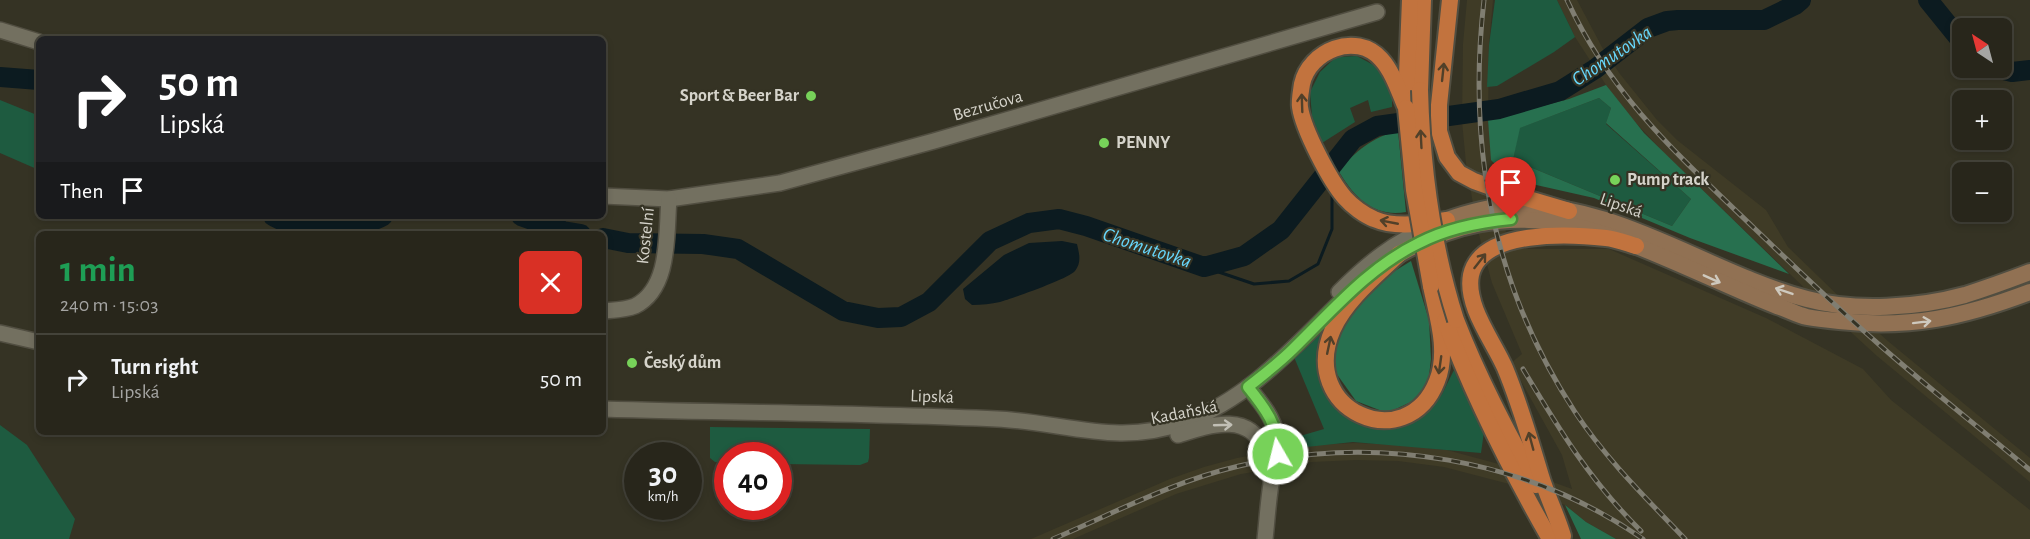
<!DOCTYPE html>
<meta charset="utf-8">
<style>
:root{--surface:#28261b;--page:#343228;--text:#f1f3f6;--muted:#a5a5a3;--line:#44433a}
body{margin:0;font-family:"Alegreya Sans",sans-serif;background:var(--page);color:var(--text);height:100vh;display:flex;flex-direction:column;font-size:22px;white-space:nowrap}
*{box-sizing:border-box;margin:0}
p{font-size:20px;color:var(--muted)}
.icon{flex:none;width:33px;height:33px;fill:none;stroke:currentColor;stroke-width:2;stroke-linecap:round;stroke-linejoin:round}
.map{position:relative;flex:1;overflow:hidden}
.drawer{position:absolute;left:36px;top:231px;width:570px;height:204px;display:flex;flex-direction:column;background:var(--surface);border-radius:9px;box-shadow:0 3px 9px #0003,0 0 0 2px var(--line)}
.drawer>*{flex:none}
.guide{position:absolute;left:36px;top:36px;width:570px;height:183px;border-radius:9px;box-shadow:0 3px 9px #0003,0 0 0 2px var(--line);background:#202124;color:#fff;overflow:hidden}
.needle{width:39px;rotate:324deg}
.tools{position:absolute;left:1952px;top:18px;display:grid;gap:12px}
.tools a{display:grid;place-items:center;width:60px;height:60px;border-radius:9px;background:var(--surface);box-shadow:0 3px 9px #0003,0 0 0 2px var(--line);font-size:30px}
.speed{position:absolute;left:624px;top:442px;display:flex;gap:12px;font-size:30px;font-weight:700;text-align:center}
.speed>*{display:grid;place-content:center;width:78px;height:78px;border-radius:50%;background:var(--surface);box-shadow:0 3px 9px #0003,0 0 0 2px var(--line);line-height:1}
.speed small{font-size:15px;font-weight:400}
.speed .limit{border:9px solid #d22;background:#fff;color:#111}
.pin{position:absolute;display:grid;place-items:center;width:51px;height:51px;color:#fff;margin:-62px -26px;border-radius:50% 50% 50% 0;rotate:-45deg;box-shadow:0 0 6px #0007}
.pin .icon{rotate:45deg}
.me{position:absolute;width:66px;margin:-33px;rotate:352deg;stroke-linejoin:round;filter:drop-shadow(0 0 4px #0008)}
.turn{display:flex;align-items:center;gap:21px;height:126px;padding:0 24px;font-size:27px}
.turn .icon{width:78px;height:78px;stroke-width:2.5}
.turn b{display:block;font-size:42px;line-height:51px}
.then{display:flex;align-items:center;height:57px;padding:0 24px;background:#0003;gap:12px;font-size:22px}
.round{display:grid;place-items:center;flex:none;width:63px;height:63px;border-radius:9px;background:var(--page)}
.head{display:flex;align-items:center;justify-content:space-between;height:102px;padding:0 24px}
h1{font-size:36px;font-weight:700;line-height:45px;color:#1e9e55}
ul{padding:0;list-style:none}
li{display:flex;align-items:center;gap:18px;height:90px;padding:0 24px;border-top:2px solid var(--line)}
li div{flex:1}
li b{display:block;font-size:22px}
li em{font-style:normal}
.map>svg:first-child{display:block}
</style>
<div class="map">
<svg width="2030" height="539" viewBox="0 0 2030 539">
<rect width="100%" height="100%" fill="#353324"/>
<g fill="#3f3b26">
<path d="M 1467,0 L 1493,0 L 1489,45 L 1488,120 L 1497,195 L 1510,249 L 1609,249 L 1766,318 L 1863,369 L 1891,400 L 2030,510 L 2030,539 L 1616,539 L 1586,522 L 1565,505 L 1513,485 L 1444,467 L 1398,461 L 1356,460 L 1312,462 L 1241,474 L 1176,494 L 1073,539 L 1031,539 L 1170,479 L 1204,467 L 1237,458 L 1311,445 L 1356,443 L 1400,445 L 1447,450 L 1517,469 L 1572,489 L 1562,455 L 1511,363 L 1522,354 L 1492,283 L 1477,227 L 1466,163 L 1462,121 L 1463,44 Z"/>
<path d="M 1557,0 L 1577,0 L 1603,49 L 1620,74 L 1657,120 L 1677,140 L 1766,210 L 1788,247 L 1854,311 L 1889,342 L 2030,458 L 2030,482 L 1877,356 L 1842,324 L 1664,153 L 1623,109 L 1606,85 L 1575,37 Z"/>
</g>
<g fill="#1e5b40">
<path d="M 1495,0 L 1557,0 L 1575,37 L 1554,52 L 1497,86 L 1487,87 L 1489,45 Z"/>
<path d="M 1357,56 L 1377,67 L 1392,92 L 1392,107 L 1371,112 L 1368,100 L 1350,108 L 1355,122 L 1322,143 L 1312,116 L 1310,92 L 1320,72 L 1336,57 Z"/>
<path d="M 1599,98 L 1611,108 L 1606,124 L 1691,199 L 1672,226 L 1513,160 L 1519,128 Z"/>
<path d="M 0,100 L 37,115 L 39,111 L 39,170 L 0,153 Z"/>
<path d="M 1327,324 L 1321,374 L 1329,397 L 1357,423 L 1389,430 L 1423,416 L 1442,394 L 1454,370 L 1484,432 L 1481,453 L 1353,442 L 1297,448 L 1300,436 L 1324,429 L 1294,357 Z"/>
<path d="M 0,425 L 27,445 L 75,519 L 69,539 L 0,539 Z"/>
<path d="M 710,427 L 870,429 L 869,458 L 868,462 L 860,465 L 779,464 L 778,456 L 728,456 L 727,463 L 715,462 L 710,458 Z"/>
</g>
<g fill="#27704f" fill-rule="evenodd">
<path d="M 1606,85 L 1644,133 L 1789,274 L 1690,238 L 1594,198 L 1509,179 L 1491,160 L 1488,120 L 1569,99 ZM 1599,98 L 1611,108 L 1606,123 L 1691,199 L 1672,226 L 1513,160 L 1520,128 Z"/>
<path d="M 1398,131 L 1406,212 C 1373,218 1353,196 1338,170 C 1356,152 1372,137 1398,131 Z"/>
<path d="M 1411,261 L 1429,320 L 1431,359 L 1428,384 L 1411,402 L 1387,413 L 1356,401 L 1336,373 L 1334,351 L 1350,312 L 1385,277 Z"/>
<path d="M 1565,505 L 1586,522 L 1616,539 L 1581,539 Z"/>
</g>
<path fill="#0c1b20" d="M 1062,241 L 1077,244 C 1079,253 1082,262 1075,271 C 1068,279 1013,298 1000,302 C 991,304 982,305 972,305 L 965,299 L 963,289 L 1004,255 L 1029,243 Z"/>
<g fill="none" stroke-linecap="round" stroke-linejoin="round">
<path stroke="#0c1b20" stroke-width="3" d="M 1204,267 L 1254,284 L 1289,281 L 1318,264 L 1332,229 L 1332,192"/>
<g stroke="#0c1b20" stroke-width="20">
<path d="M 1928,0 L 1962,42"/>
<path d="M 1995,68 L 2012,72 L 2030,70"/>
<path d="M 0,77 L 39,80"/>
<path d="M 273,216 C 281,220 291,226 300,227 C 322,230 364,227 383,216"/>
<path d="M 521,216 L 563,231 L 581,234"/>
<path d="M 603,238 L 628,243 L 703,244 L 738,249 L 843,311 L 878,318 L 901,317 L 929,302 L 990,241 L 1029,223 L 1059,219 L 1086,226 L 1204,267 L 1244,256 L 1281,230 L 1353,139 L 1377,126 L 1499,109 L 1560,91 L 1595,69 L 1648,28 L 1667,21 L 1678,20 L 1764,20 L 1795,5 L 1801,0"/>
</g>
<defs>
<g id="tertiary">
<path d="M 0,30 L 39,42"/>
<path d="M 603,196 L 669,199 L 780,183 L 934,141 L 1377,12"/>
<path d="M 1339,292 C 1367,264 1395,241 1431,227"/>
<path d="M 603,311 C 614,310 625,310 635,306 C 671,288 666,233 669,199"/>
<path d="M 0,333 L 39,342"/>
<path d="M 1248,387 C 1264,406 1280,425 1278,452 C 1277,463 1273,473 1271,484 C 1268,502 1267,521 1265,539"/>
<path d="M 603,409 C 734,413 866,413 997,419 C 1064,422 1118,447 1185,422 C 1254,397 1302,337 1354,289"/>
<path d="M 1178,435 C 1209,425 1252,410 1266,454 C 1269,463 1270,473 1271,482"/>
</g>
<g id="secondary">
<path d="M 1447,220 C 1467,213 1488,207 1509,206 C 1616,201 1707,273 1807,299 C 1855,312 1918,308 1965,295 C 1987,288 2009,280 2030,272"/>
<path d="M 1399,254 C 1521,185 1608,233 1723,283 C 1741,291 1759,299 1777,306 C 1787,309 1797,315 1807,317 C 1817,319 1828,320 1839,321 C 1910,329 1964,317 2030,292"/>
</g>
<g id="trunk">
<path d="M 1450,0 L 1439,105 L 1439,131 L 1447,157 L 1459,173 L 1474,181 L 1499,190 L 1569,211"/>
<path d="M 1420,90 L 1423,0"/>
<path d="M 1406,101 L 1410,0"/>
<path d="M 1406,108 C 1399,92 1393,72 1381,59 C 1356,31 1309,51 1302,84 C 1301,91 1299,101 1300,107 C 1303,129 1330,181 1345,198 C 1352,206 1364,215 1374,219 C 1397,229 1424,223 1447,220"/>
<path d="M 1399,254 C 1376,276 1347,299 1333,329 C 1297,411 1407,458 1437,381 C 1449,351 1437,316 1431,286"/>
<path d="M 1456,320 C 1478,377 1507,431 1536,485"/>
<path d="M 1445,321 C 1473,396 1510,469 1550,539"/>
<path d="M 1563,536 C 1557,516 1547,496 1541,476 C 1530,440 1520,404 1505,368 C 1494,342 1465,306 1471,275 C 1481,229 1571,234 1606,238 C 1616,239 1626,243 1636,246"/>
</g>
</defs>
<use href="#tertiary" stroke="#514e41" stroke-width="18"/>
<use href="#secondary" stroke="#514e41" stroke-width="20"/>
<use href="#trunk" stroke="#514e41" stroke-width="20"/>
<use href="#tertiary" stroke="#737060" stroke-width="15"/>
<use href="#secondary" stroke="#917153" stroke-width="16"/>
<use href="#trunk" stroke="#c2733e" stroke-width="16"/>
<defs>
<g id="rail">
<path d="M 1484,0 C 1467,148 1493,287 1575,412 C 1606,459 1647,499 1685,539"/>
<path d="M 1567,0 C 1612,97 1678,155 1753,227 C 1796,268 1838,309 1883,348 C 1931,390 1981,429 2030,470"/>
<path d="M 1523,369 C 1559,429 1590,481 1641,531"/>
<path d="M 1053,539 C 1114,513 1174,481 1239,466 C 1376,434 1526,458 1643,539"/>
</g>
</defs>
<use href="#rail" stroke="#807e72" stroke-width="5"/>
<use href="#rail" stroke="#353324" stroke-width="3" stroke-dasharray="9" stroke-linecap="butt"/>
<defs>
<g id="trunk-bridge">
<path d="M 1420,90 C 1422,169 1432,245 1456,320"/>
<path d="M 1406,108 L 1414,190 L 1431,286"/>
</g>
</defs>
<use href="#trunk-bridge" stroke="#514e41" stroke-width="20" stroke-linecap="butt"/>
<use href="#trunk-bridge" stroke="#c2733e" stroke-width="16"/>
</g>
<defs><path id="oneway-shaft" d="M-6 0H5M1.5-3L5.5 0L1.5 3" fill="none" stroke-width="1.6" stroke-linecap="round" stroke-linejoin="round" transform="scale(1.5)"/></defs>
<g stroke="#514029">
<use href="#oneway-shaft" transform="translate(1443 72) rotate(-84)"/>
<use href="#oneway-shaft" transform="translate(1302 103) rotate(-92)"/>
<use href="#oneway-shaft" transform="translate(1421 139) rotate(-93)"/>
<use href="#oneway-shaft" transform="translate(1389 222) rotate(-169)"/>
<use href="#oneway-shaft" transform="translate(1480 261) rotate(-52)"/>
<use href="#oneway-shaft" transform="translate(1329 345) rotate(-78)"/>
<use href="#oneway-shaft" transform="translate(1440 365) rotate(98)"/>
<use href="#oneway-shaft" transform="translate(1531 441) rotate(-105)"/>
</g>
<g stroke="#cec9be">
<use href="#oneway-shaft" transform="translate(1712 279) rotate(24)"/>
<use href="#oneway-shaft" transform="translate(1784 291) rotate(-161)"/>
<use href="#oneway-shaft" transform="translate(1922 322) rotate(-7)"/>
</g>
<use stroke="#c1bfb5" href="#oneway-shaft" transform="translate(1223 425) rotate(-2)"/>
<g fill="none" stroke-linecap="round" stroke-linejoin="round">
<defs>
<path id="route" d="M 1278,454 C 1279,426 1265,408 1248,387 C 1263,375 1279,363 1293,349 C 1332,311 1369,267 1419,243 C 1448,228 1480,222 1511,219"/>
</defs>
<use href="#route" stroke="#4d883a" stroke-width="15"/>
<use href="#route" stroke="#77d259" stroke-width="10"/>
</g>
<g fill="#77d259" stroke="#353324" stroke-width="2">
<circle cx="811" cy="96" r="6"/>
<circle cx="1104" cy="143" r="6"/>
<circle cx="1615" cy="180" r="6"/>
<circle cx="632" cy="363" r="6"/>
</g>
<g text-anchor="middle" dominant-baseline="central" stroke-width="4.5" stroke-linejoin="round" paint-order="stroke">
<g font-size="18" font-weight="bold" fill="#d5d3ca" stroke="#353324" text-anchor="start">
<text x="799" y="96" text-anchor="end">Sport &amp; Beer Bar</text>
<text x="1116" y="143">PENNY</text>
<text x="1627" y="180">Pump track</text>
<text x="644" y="363">Český dům</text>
</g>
<g font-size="18" fill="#d5d3ca" stroke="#353324">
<text transform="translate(988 106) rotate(-16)">Bezručova</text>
<text transform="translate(1621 206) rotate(19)">Lipská</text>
<text transform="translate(646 236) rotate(-84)">Kostelní</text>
<text transform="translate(932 397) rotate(2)">Lipská</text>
<text transform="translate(1184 413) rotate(-11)">Kadaňská</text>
</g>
<g font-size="20" font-style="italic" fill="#67d7fc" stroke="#353324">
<text transform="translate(1612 56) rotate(-34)">Chomutovka</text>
<text transform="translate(1147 248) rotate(18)">Chomutovka</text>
</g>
</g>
</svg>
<div class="tools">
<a><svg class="needle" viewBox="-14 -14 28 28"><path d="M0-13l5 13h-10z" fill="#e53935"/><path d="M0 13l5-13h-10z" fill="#a5a5a3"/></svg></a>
<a>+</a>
<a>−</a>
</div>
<div class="speed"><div>30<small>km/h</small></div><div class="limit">40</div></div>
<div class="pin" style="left:1511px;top:219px;background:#d93025"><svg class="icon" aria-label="arrive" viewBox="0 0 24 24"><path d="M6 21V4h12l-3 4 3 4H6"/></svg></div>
<svg class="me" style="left:1278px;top:454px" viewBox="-20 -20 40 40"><circle r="17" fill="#77d259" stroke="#fff" stroke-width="3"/><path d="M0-11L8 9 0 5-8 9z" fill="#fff"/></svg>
<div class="guide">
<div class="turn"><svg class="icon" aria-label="right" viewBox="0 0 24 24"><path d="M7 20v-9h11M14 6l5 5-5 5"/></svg><div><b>50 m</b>Lipská</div></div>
<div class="then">Then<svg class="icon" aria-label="arrive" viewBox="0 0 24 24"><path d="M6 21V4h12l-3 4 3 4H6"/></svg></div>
</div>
<section class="drawer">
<div class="head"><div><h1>1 min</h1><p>240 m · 15:03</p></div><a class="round" style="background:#d93025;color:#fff"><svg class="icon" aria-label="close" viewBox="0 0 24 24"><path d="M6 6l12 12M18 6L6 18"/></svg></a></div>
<ul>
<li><svg class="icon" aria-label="right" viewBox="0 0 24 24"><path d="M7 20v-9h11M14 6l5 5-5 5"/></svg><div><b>Turn right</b><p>Lipská</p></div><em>50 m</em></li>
</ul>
</section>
</div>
